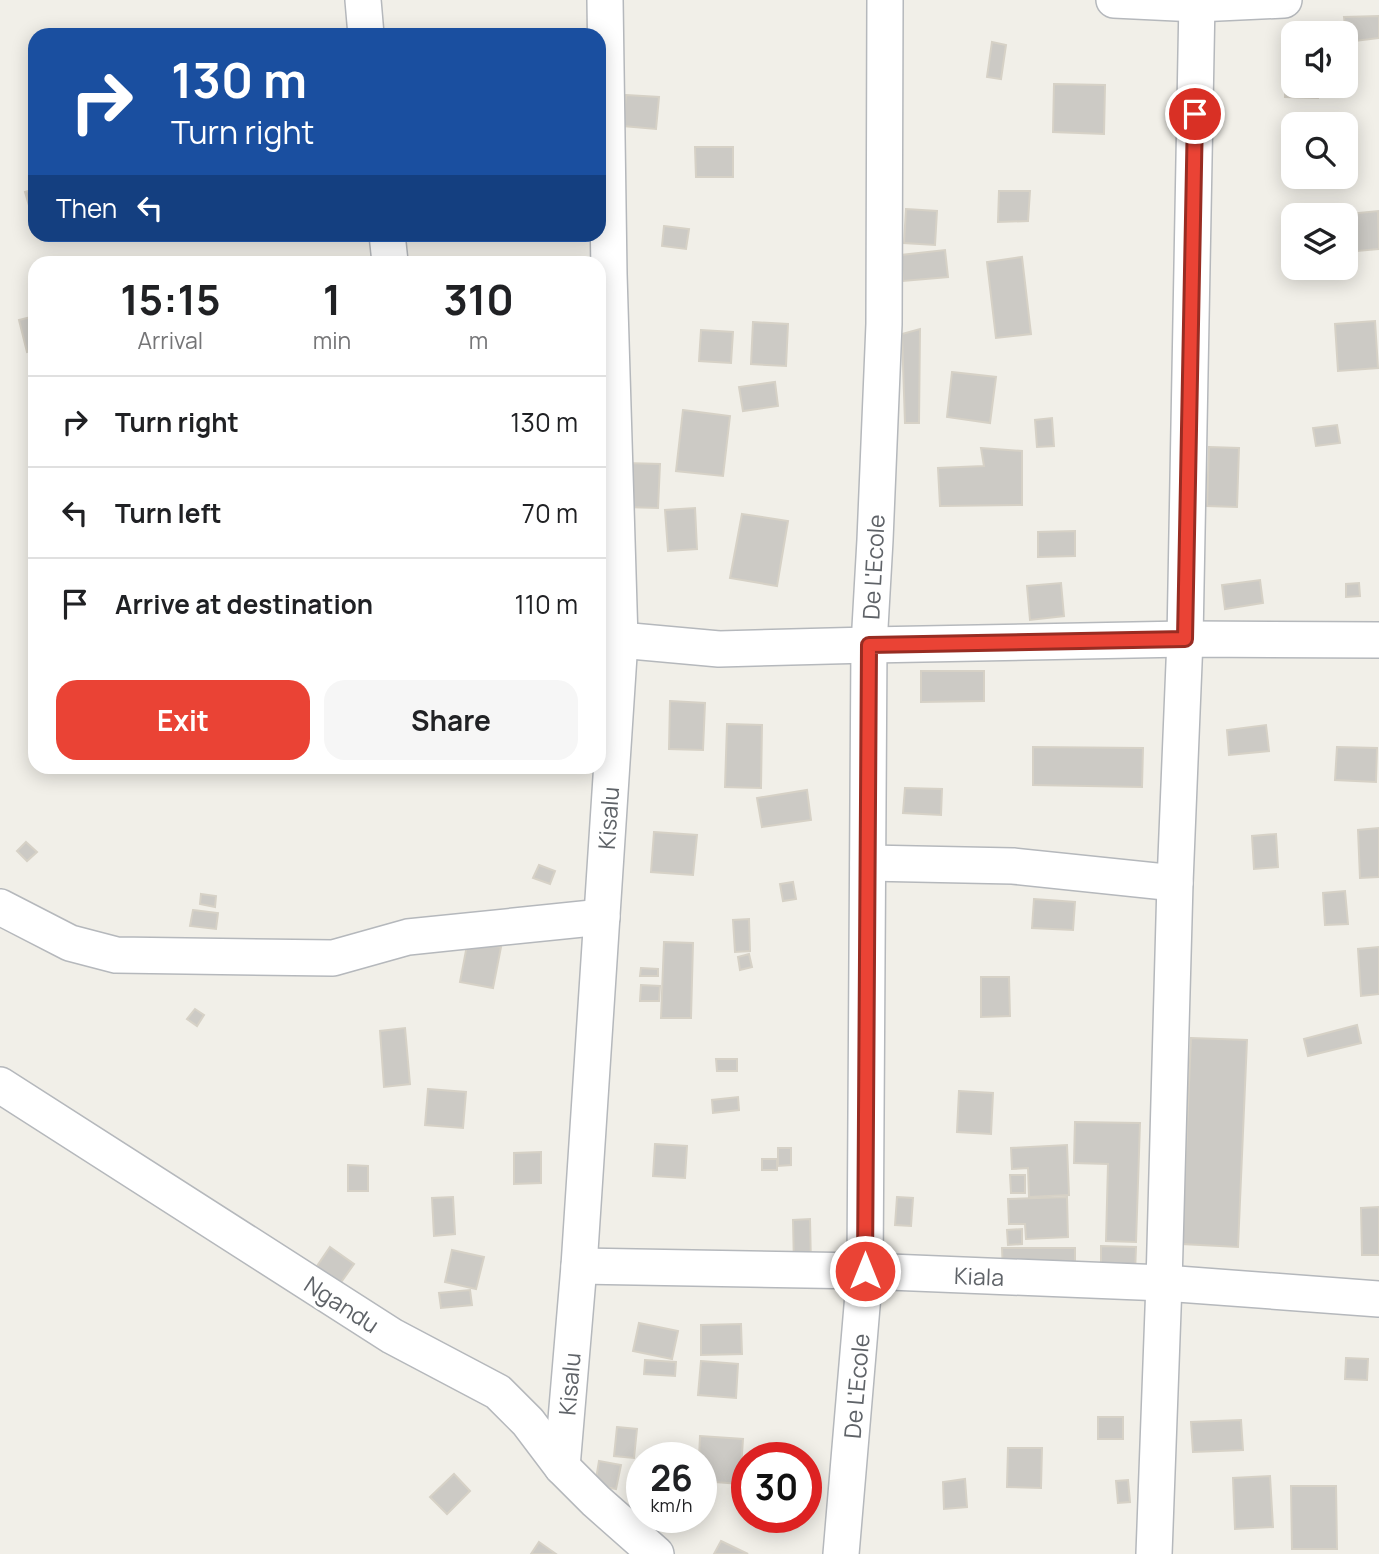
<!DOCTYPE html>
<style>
:root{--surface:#fff;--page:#f6f6f6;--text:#202124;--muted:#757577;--line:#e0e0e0;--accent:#ea4335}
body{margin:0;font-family:Manrope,sans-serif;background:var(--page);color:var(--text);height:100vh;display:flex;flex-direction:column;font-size:26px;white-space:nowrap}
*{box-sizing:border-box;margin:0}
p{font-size:23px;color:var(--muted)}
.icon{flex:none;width:38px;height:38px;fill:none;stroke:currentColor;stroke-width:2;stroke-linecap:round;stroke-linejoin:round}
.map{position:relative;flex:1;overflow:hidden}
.details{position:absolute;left:28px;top:256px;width:578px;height:518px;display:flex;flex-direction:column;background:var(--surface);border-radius:21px;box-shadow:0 4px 18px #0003}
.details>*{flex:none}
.top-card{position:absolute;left:28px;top:28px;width:578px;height:214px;border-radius:21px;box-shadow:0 4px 18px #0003;background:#1a4fa0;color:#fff;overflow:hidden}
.fabs{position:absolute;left:1281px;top:21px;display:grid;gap:14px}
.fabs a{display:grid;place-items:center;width:77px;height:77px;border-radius:14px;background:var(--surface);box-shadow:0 4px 18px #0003;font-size:35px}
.speed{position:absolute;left:626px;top:1442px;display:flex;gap:14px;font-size:35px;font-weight:700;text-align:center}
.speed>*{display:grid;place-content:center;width:91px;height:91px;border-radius:50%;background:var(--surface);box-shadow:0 4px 18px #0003;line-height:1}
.speed small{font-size:18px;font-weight:400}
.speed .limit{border:10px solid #d22;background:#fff;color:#111}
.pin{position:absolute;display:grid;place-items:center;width:60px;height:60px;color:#fff;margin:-30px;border:4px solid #fff;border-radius:50%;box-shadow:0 2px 7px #0007}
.me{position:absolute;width:77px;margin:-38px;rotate:0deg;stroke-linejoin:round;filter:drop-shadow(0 0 5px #0008)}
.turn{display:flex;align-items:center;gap:24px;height:147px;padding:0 28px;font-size:32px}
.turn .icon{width:91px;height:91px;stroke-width:2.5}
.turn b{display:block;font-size:49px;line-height:60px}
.then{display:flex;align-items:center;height:66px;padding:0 28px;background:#0003;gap:14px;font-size:26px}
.eta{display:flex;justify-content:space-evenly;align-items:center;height:119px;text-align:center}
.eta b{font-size:42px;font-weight:700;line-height:49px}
.cta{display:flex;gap:14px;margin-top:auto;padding:14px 28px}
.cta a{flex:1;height:80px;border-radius:21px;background:var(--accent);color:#fff;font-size:28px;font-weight:700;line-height:80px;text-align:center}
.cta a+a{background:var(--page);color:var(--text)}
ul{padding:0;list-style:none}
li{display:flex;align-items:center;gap:21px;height:91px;padding:0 28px;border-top:2px solid var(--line)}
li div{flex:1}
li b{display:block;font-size:26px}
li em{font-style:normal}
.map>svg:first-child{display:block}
</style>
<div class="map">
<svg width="1379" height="1554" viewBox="0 0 1379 1554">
<rect width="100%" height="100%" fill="#f1efe8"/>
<g fill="#cccac5" stroke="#d6d1c6" stroke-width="2">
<path d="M 1379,16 L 1379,38 L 1347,42 L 1344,17 Z"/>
<path d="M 992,42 L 1006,45 L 1001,79 L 987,77 Z"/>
<path d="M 1287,45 L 1293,45 L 1293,86 L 1319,86 L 1318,98 L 1285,97 Z"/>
<path d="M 1054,84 L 1105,85 L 1104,134 L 1053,132 Z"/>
<path d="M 626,95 L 659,97 L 656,129 L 623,126 Z"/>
<path d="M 695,147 L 733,147 L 733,177 L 696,177 Z"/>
<path d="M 35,189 L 35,226 L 25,192 Z"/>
<path d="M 999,191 L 1030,191 L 1028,221 L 998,222 Z"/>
<path d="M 906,209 L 937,211 L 935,245 L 904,243 Z"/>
<path d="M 1378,211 L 1379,249 L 1346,252 L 1346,215 L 1338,215 Z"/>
<path d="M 664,226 L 689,229 L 686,249 L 662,246 Z"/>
<path d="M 945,250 L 948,277 L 903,281 L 901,255 Z"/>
<path d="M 1022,257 L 1031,334 L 996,338 L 987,262 Z"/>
<path d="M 35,316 L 35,350 L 27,352 L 19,320 Z"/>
<path d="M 1375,321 L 1378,368 L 1338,371 L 1335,324 Z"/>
<path d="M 753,322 L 788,324 L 786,366 L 751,364 Z"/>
<path d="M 920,329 L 919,423 L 905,423 L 902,334 Z"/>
<path d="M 701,330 L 733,332 L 731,363 L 699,361 Z"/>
<path d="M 952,372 L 996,377 L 990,423 L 947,417 Z"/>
<path d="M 775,382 L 778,406 L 743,411 L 739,387 Z"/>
<path d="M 683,410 L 730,416 L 723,476 L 676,471 Z"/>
<path d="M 1052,418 L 1054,446 L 1037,447 L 1035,420 Z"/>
<path d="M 1337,425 L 1340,443 L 1316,446 L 1313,428 Z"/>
<path d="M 1209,447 L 1239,448 L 1237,507 L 1207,506 Z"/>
<path d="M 981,448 L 1022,451 L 1022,505 L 940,506 L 938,468 L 984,466 Z"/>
<path d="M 625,463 L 660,464 L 658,508 L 624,507 Z"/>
<path d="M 695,508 L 697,549 L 668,551 L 665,510 Z"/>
<path d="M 742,514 L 788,521 L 777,586 L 730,578 Z"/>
<path d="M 1075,531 L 1075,556 L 1038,557 L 1038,532 Z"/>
<path d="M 1260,580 L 1263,603 L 1225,609 L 1222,585 Z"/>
<path d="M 1061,583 L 1064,616 L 1030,620 L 1027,586 Z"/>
<path d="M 1359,583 L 1360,596 L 1346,597 L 1346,584 Z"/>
<path d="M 921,671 L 984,671 L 984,701 L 921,702 Z"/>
<path d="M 670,701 L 705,703 L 703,750 L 669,749 Z"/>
<path d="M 727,724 L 762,725 L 761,788 L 725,787 Z"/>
<path d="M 1266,725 L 1269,751 L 1229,755 L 1227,730 Z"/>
<path d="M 1033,747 L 1143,748 L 1142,787 L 1033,785 Z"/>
<path d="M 1337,747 L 1377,748 L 1376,782 L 1335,780 Z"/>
<path d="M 905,788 L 942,789 L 941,815 L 903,813 Z"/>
<path d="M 807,790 L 811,820 L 762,827 L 757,798 Z"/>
<path d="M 1379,828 L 1379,877 L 1360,878 L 1358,830 Z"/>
<path d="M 654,832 L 697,835 L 693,875 L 651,872 Z"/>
<path d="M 1276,834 L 1278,867 L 1254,869 L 1252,836 Z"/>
<path d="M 26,842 L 37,852 L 27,861 L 17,851 Z"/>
<path d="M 539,865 L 555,871 L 550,884 L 533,878 Z"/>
<path d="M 793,882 L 796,899 L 783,901 L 780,884 Z"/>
<path d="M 1345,891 L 1348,924 L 1325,925 L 1323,893 Z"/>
<path d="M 201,894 L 216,896 L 215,907 L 200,904 Z"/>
<path d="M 1034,899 L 1075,902 L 1073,930 L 1032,928 Z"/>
<path d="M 193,910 L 218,913 L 216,929 L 190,926 Z"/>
<path d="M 749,919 L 750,951 L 735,952 L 733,920 Z"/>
<path d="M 468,940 L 501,947 L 493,988 L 460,982 Z"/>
<path d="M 664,942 L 693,943 L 691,1018 L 661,1018 Z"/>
<path d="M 1379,947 L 1379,994 L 1361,996 L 1358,949 Z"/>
<path d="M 749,954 L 752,967 L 740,970 L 738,957 Z"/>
<path d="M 641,968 L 658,969 L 658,976 L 640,976 Z"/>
<path d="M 981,977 L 1009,977 L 1010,1016 L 981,1017 Z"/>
<path d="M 641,985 L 660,986 L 659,1001 L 640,1001 Z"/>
<path d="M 195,1009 L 204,1015 L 197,1026 L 187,1019 Z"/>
<path d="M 1357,1025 L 1361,1043 L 1308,1056 L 1304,1039 Z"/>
<path d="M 405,1028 L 410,1084 L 384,1087 L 380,1031 Z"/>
<path d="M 1191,1038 L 1247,1040 L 1238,1247 L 1182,1244 Z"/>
<path d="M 716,1059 L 737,1059 L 737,1071 L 717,1071 Z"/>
<path d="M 428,1089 L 466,1092 L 463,1128 L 425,1125 Z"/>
<path d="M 959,1091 L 993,1093 L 991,1134 L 957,1132 Z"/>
<path d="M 738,1097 L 739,1110 L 713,1113 L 712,1100 Z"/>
<path d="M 1075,1122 L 1140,1123 L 1136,1242 L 1106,1241 L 1108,1164 L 1074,1163 Z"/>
<path d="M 655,1144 L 687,1146 L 685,1178 L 653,1176 Z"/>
<path d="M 1067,1145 L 1069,1195 L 1029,1197 L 1028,1168 L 1012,1169 L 1011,1148 Z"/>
<path d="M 778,1148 L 791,1148 L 791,1165 L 778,1166 Z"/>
<path d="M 541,1152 L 541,1183 L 514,1184 L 514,1153 Z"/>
<rect x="762" y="1159" width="15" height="11"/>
<path d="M 348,1165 L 368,1166 L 368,1191 L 348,1191 Z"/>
<path d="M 1010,1175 L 1025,1175 L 1025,1193 L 1011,1193 Z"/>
<path d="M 453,1197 L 455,1234 L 434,1236 L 432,1198 Z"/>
<path d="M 897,1197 L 913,1198 L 911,1226 L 895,1225 Z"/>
<path d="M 1067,1197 L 1068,1237 L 1026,1239 L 1025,1224 L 1009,1224 L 1008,1199 Z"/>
<path d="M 1379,1207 L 1379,1255 L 1362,1255 L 1361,1208 Z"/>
<path d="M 810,1219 L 811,1266 L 794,1266 L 793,1220 Z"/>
<path d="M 1022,1229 L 1022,1244 L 1008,1245 L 1007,1230 Z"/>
<path d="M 1101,1246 L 1136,1247 L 1135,1273 L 1101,1273 Z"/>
<path d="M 330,1247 L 354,1264 L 337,1288 L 313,1272 Z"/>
<path d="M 1002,1248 L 1075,1248 L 1075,1272 L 1003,1272 Z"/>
<path d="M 452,1250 L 484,1257 L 476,1289 L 445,1282 Z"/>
<path d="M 470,1290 L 472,1305 L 441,1308 L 439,1293 Z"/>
<path d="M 639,1323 L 678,1331 L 672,1359 L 633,1351 Z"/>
<path d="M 741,1324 L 742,1354 L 701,1355 L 701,1325 Z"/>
<path d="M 1346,1358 L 1368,1359 L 1367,1380 L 1345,1379 Z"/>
<path d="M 645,1360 L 676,1362 L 675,1376 L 644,1374 Z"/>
<path d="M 701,1361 L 738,1364 L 736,1398 L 698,1395 Z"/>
<rect x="1098" y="1417" width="25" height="22"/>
<path d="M 1241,1420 L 1243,1450 L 1193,1452 L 1191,1422 Z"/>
<path d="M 617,1427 L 637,1429 L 634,1458 L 614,1456 Z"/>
<path d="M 700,1436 L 743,1439 L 740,1484 L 702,1481 L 702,1458 L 699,1458 Z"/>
<path d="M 1008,1448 L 1042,1448 L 1041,1488 L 1007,1487 Z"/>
<path d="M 599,1461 L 621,1465 L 616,1489 L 595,1485 Z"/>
<path d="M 454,1474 L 470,1491 L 447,1514 L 430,1497 Z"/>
<path d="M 1270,1476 L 1273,1527 L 1235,1529 L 1233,1478 Z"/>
<path d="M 965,1479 L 967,1507 L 944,1509 L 943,1482 Z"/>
<path d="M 1128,1480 L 1130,1502 L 1118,1503 L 1116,1481 Z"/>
<path d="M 1291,1486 L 1336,1486 L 1337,1549 L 1292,1549 Z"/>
<path d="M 721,1541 L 748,1554 L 714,1554 Z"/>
<path d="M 539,1542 L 556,1554 L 531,1554 Z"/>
</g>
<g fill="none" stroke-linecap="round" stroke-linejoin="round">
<defs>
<g id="street">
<path d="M 363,0 L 366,35"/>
<path d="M 1114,0 L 1197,4 L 1284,0"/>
<path d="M 387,234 L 390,262"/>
<path d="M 598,638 L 719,649 L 869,645 L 1185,639 L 1379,640"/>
<path d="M 868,863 L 1013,866 L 1175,883"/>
<path d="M 0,907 L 70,943 L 116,955 L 333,958 L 408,937 L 602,917"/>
<path d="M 0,1085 L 392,1336 L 498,1392 L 528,1422 L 562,1467 L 596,1501 L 656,1554"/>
<path d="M 579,1266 L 865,1271 L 1164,1283 L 1379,1299"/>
<path d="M 562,1467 L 579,1266 L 620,640 L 609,274 L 605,0"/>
<path d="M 841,1554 L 865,1271 L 869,645 L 875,540 L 884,324 L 885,0"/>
<path d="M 1154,1554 L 1164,1283 L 1175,883 L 1185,639 L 1197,0"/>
</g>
</defs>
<use href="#street" stroke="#b5b8bc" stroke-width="38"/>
<use href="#street" stroke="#fff" stroke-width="35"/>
</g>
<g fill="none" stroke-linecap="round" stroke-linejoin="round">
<defs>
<path id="route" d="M 865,1271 L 869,645 L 1185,639 L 1195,114"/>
</defs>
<use href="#route" stroke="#982c22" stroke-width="18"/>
<use href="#route" stroke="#ea4335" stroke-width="12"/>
</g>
<g text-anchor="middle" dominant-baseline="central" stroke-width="6" stroke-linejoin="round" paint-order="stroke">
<g font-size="23" fill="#5f6368" stroke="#fff">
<text transform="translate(873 567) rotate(-87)">De L'Ecole</text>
<text transform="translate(608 818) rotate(-86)">Kisalu</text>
<text transform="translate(979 1276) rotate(2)">Kiala</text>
<text transform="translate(342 1304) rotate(33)">Ngandu</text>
<text transform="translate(569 1384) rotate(-85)">Kisalu</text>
<text transform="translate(856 1386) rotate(-85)">De L'Ecole</text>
</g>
</g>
</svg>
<div class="fabs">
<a><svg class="icon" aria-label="sound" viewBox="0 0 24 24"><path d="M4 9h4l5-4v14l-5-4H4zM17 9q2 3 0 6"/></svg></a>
<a><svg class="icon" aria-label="search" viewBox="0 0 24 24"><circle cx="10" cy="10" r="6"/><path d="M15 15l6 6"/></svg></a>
<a><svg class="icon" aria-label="layers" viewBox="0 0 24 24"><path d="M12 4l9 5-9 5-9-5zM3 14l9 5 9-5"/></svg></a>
</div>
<div class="speed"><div>26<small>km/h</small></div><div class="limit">30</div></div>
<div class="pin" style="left:1195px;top:114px;background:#d93025"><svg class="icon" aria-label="arrive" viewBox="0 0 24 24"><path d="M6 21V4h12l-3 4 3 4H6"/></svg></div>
<svg class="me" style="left:865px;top:1271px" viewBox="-20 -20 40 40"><circle r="17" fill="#ea4335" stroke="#fff" stroke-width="3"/><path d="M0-11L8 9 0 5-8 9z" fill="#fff"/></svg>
<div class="top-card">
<div class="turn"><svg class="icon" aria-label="right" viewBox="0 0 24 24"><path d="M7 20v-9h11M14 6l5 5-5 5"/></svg><div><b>130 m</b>Turn right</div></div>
<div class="then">Then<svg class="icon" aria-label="left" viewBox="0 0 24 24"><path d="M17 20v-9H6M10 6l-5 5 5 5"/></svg></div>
</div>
<section class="details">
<div class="eta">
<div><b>15:15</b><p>Arrival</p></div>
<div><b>1</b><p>min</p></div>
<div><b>310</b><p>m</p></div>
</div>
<ul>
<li><svg class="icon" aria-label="right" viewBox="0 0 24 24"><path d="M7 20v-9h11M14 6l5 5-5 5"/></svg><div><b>Turn right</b></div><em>130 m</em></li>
<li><svg class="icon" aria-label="left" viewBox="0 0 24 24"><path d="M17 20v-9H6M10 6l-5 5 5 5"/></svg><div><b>Turn left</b></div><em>70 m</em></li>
<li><svg class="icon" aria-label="arrive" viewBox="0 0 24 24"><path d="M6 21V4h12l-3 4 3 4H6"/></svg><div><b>Arrive at destination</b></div><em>110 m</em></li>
</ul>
<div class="cta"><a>Exit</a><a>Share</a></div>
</section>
</div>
